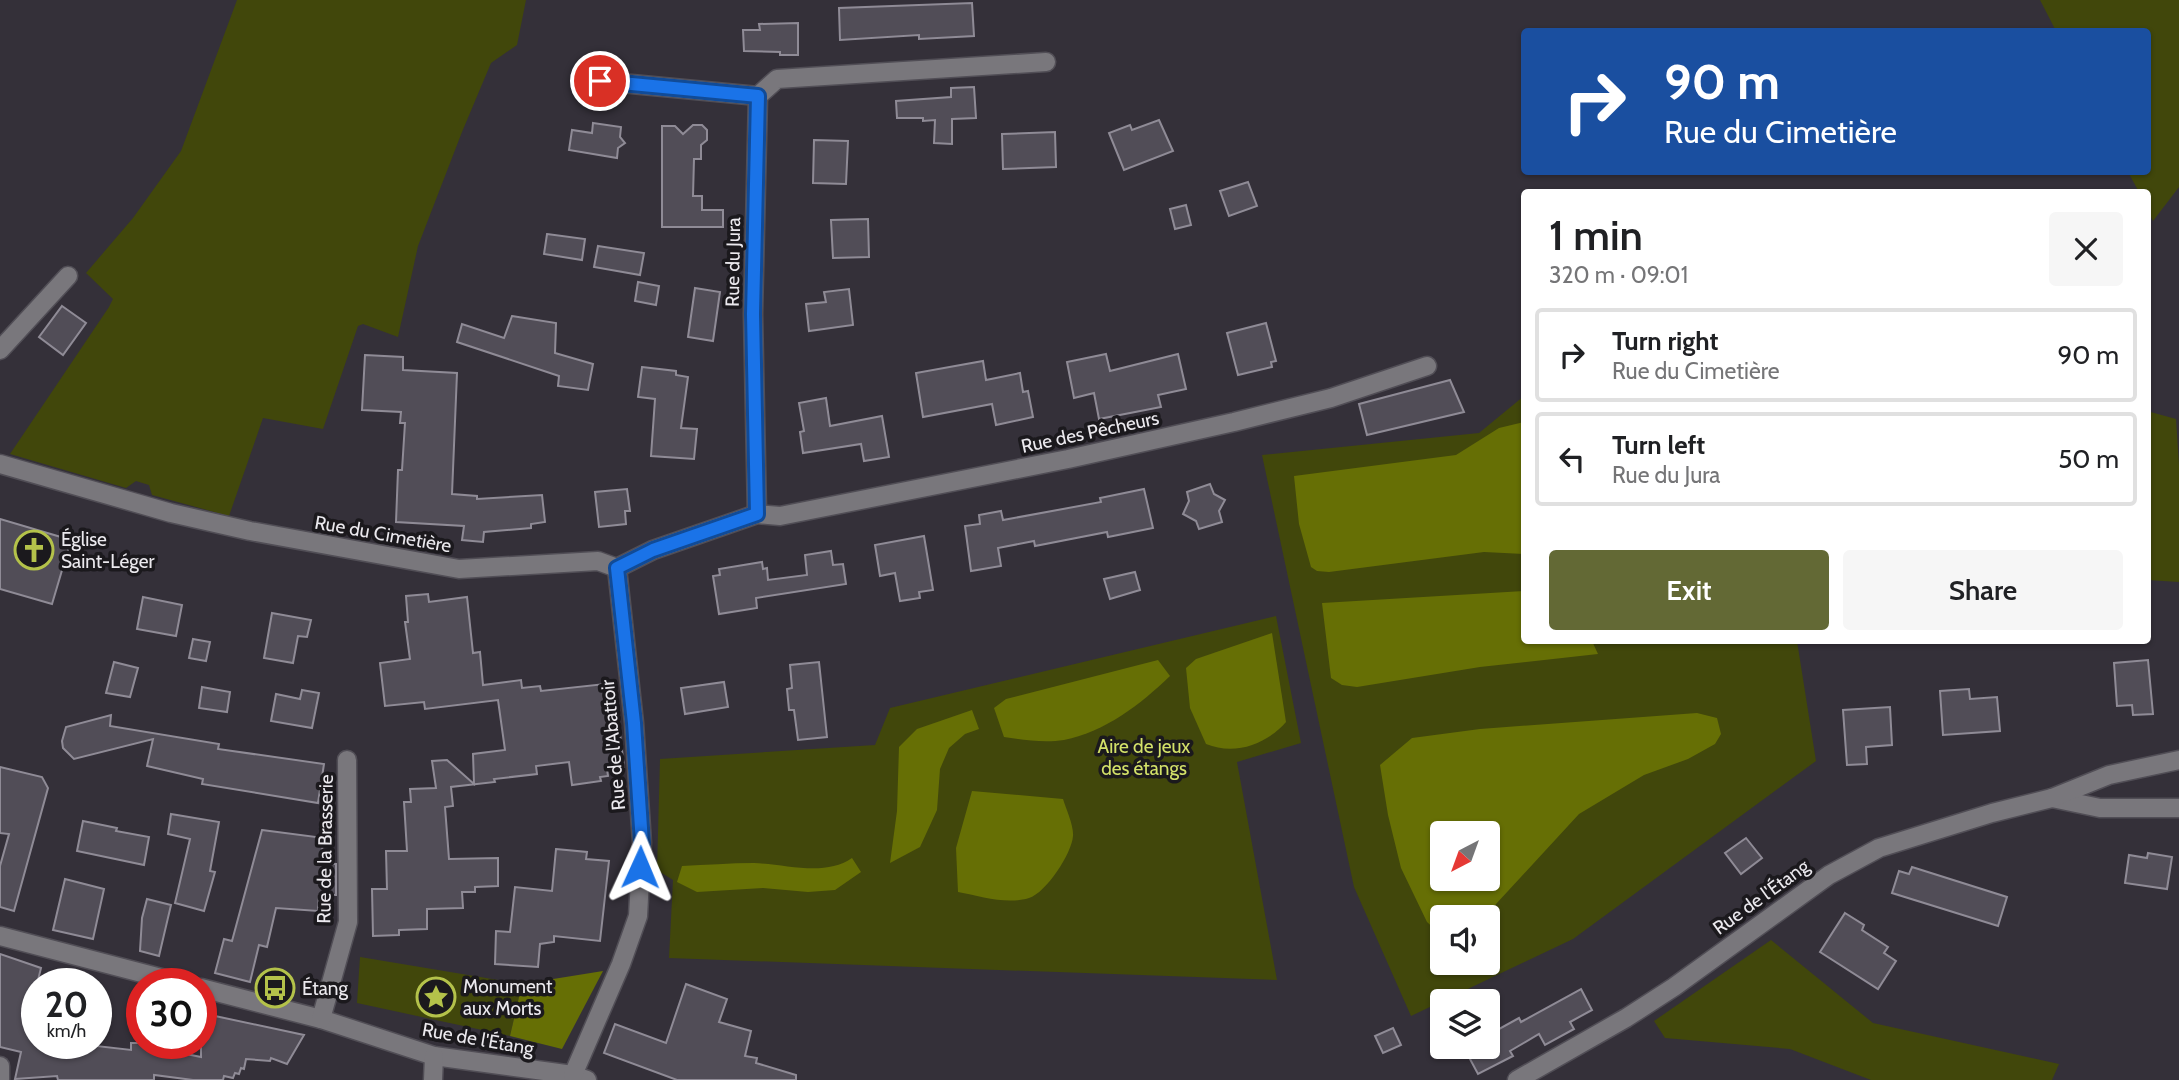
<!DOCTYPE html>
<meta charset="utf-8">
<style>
:root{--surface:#fff;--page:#f6f6f6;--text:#202124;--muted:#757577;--line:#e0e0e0;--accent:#636935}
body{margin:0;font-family:Cabin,sans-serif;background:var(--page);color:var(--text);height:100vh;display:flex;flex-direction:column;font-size:26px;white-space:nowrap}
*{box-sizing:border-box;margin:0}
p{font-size:23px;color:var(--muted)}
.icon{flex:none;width:38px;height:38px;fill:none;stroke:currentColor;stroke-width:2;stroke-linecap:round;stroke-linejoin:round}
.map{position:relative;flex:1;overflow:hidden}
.drawer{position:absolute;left:1521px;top:189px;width:630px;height:455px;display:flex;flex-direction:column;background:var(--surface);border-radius:7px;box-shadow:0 2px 5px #0004}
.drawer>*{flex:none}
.hud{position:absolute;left:1521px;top:28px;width:630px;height:147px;border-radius:7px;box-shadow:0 2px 5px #0004;background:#1a4fa0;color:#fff;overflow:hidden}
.needle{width:46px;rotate:221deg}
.controls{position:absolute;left:1430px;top:821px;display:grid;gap:14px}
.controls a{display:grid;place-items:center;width:70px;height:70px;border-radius:7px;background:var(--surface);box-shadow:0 2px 5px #0004;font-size:35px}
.speed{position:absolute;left:21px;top:968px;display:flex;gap:14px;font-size:35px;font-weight:700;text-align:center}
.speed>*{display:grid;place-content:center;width:91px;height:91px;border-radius:50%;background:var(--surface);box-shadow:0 2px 5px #0004;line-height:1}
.speed small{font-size:18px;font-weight:400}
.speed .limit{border:10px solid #d22;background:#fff;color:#111}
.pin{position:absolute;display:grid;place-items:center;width:60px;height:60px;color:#fff;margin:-30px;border:4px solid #fff;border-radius:50%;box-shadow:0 2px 7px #0007}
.me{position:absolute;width:77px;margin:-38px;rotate:1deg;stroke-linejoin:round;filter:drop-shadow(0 0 5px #0008)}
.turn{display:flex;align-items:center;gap:24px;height:147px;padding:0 28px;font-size:32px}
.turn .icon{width:91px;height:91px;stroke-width:2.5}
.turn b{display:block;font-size:49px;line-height:60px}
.round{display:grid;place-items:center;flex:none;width:74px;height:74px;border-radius:7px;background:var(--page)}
.headline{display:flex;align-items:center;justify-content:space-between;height:119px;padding:0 28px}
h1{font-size:42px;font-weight:600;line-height:52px}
.button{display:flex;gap:14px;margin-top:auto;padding:14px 28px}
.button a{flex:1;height:80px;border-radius:7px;background:var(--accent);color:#fff;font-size:28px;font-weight:600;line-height:80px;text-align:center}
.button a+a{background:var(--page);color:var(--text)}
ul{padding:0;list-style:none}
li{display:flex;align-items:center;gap:21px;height:94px;margin:0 14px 10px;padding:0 14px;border:4px solid var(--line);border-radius:7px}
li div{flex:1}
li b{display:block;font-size:26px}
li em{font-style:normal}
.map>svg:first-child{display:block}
</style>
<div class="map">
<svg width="2179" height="1080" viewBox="0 0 2179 1080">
<rect width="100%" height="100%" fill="#343039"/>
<g fill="#41470b" fill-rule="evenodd">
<path d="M 237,0 L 526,0 L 517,45 L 491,63 L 462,132 L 418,246 L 398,337 L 363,324 L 358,326 L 323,429 L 263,418 L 229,516 L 152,495 L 149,485 L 136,481 L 126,488 L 10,454 L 109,307 L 113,299 L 86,273 L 133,218 L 181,151 Z"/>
<path d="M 2040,0 L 2179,0 L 2179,187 L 2153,221 L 2147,209 L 2147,192 L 2139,192 L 2128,172 L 2147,172 L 2147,32 L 2056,31 Z"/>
<path d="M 1524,396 L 1524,640 L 1797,641 L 1816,761 L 1573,939 L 1411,1016 L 1354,887 L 1262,455 L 1479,433 ZM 1442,833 L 1488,833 L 1488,878 L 1442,878 ZM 1442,917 L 1488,917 L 1488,962 L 1442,962 Z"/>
<path d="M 2147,411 L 2176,419 L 2179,465 L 2179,582 L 2147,580 Z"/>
<path d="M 1276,616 L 1301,743 L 1237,762 L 1277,980 L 669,958 L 673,880 L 657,870 L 660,759 L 875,745 L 890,708 Z"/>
<path d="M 1771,940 L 1873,1023 L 2059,1064 L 2052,1080 L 1871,1080 L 1790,1049 L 1665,1038 L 1654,1021 Z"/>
<path d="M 360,957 L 522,984 L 510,1036 L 357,1003 Z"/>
</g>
<g fill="#666f05" fill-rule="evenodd">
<path d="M 1524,422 L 1524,554 L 1484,552 L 1329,572 L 1317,571 L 1311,567 L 1299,524 L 1294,476 L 1456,455 L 1499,428 Z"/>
<path d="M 1524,591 L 1524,640 L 1592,641 L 1598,654 L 1480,667 L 1357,687 L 1342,685 L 1331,678 L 1322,603 Z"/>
<path d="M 1272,633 L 1286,722 C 1267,744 1235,756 1206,744 L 1190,708 L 1186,668 L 1196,659 Z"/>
<path d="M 1158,660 L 1170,676 C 1141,704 1105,732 1064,740 C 1045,743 1023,740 1004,737 L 994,708 L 1006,699 Z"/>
<path d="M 972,710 L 979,729 L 965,734 L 949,748 L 940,769 L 937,810 L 920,847 L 890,863 L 897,811 L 899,747 L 917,729 Z"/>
<path d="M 1697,713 L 1717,718 L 1721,734 L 1715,744 L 1688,759 L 1644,775 L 1579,814 L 1484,917 L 1442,917 L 1442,936 L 1427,922 L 1401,868 L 1388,815 L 1380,765 L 1412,738 L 1480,729 ZM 1488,833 L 1488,878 L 1442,878 L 1442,833 Z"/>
<path d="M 972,791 L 1063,799 C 1066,809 1074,826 1073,836 C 1072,853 1046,893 1029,898 C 1007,905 980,896 958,892 L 956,848 Z"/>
<path d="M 852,858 L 861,872 L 835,890 L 808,892 L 763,888 L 697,892 L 677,882 L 682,866 C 706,865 730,863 754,863 C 786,864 825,877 852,858 Z"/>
<path d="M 603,971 L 562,1049 L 510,1036 L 522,984 Z"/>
</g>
<g fill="#514d57" stroke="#8f8b96" stroke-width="2">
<path d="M 972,3 L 974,36 L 919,39 L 919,35 L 840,40 L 839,8 Z"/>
<path d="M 798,23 L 798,55 L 780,55 L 780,52 L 744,51 L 743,30 L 760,30 L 759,24 Z"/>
<path d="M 974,87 L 976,118 L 952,119 L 952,144 L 934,143 L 935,120 L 923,121 L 923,118 L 897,118 L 896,101 L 951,97 L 951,88 Z"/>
<path d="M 1159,120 L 1173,151 L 1124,170 L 1109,133 L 1130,125 L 1132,130 Z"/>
<path d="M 593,123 L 621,127 L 620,137 L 625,143 L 618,148 L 617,158 L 569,150 L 572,130 L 592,133 Z"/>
<path d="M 693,125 L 702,125 L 707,130 L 707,140 L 701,145 L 701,159 L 694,159 L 693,196 L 702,196 L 702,210 L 723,210 L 723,227 L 662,227 L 662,126 L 675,126 L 683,134 Z"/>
<path d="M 1055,132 L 1056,167 L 1003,169 L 1002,134 Z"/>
<path d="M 814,140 L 848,141 L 846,184 L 813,183 Z"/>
<path d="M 1248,182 L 1257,206 L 1229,216 L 1220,191 Z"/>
<path d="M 1186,205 L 1191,225 L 1175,229 L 1170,209 Z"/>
<path d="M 868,219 L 869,257 L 833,258 L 831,220 Z"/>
<path d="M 547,234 L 585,239 L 582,260 L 544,254 Z"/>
<path d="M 598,246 L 644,253 L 640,275 L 594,267 Z"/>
<path d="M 638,282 L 659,286 L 656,305 L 635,301 Z"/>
<path d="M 695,288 L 720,292 L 713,341 L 688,337 Z"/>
<path d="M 849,289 L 853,325 L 809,331 L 806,304 L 826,302 L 824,292 Z"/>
<path d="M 62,306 L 86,323 L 63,355 L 39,337 Z"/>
<path d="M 512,316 L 556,323 L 555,353 L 593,364 L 588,390 L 558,386 L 559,376 L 457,342 L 462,324 L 504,338 Z"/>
<path d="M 1266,323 L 1276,361 L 1271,362 L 1272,367 L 1238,375 L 1227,333 Z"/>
<path d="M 1106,354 L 1110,371 L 1178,354 L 1186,389 L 1158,395 L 1161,407 L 1099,419 L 1094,393 L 1074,398 L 1067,362 Z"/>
<path d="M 365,355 L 403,357 L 403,370 L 457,373 L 452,494 L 477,496 L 477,499 L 542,495 L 545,522 L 531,524 L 531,528 L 484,532 L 483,542 L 462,540 L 464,526 L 396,522 L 398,470 L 402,470 L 405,423 L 400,423 L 401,412 L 362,410 Z"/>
<path d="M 983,361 L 986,380 L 1020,373 L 1023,392 L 1028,391 L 1033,417 L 996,425 L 992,404 L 923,417 L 916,373 Z"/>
<path d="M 642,367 L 676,371 L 676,375 L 688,377 L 681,428 L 697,429 L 694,459 L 651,456 L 655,399 L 638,397 Z"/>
<path d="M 1450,380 L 1464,412 L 1367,435 L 1359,404 Z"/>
<path d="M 826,398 L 830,426 L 882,416 L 889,457 L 864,461 L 861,444 L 803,453 L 800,432 L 804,431 L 799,403 Z"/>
<path d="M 1210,484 L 1214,494 L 1225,500 L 1219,511 L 1222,522 L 1199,529 L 1196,521 L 1183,514 L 1189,501 L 1187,492 Z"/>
<path d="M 627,489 L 630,511 L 625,511 L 626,524 L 599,527 L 595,492 Z"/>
<path d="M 1144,489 L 1153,528 L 1108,537 L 1107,532 L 1035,546 L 1034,541 L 998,548 L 1001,566 L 971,571 L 965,526 L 980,524 L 979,515 L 1001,511 L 1003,520 L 1101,502 L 1100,498 Z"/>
<path d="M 0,519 L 71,540 L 52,604 L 0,589 Z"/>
<path d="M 924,536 L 933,590 L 919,592 L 920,598 L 900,601 L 895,573 L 880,576 L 875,545 Z"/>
<path d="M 831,551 L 833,565 L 843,564 L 846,584 L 756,598 L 757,608 L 719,614 L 713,576 L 720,575 L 719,569 L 762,562 L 763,569 L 767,568 L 768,580 L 807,575 L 805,555 Z"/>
<path d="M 1135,572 L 1140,590 L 1110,599 L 1104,579 Z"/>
<path d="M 428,594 L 429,602 L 467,597 L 473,653 L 480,652 L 483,685 L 521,680 L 522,688 L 540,686 L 541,691 L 614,683 L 624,767 L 607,769 L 608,776 L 600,777 L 601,781 L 572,785 L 569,762 L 536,766 L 537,774 L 494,779 L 495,782 L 451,787 L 453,806 L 445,807 L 449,859 L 498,858 L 498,886 L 475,887 L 475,892 L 462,892 L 463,908 L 427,909 L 427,929 L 399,930 L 399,935 L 373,936 L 372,889 L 387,889 L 386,851 L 407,851 L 404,802 L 411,802 L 410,789 L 436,788 L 432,761 L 447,760 L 474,784 L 473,754 L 505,750 L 498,700 L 425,709 L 424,702 L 385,706 L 380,663 L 410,659 L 405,622 L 408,622 L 406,596 Z"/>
<path d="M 143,597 L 182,605 L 176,636 L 137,629 Z"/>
<path d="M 272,613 L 311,620 L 307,637 L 298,636 L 293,663 L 264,658 Z"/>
<path d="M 193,639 L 210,642 L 206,661 L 189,658 Z"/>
<path d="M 2148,660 L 2153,714 L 2133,715 L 2132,705 L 2117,706 L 2114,663 Z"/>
<path d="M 114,662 L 138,668 L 130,697 L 106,693 Z"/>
<path d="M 819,662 L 827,737 L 798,740 L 794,710 L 789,710 L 787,689 L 792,688 L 790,665 Z"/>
<path d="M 724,682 L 728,707 L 685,714 L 681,688 Z"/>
<path d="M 202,687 L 230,692 L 227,712 L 199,708 Z"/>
<path d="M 1969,689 L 1970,699 L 1997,697 L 2000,731 L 1943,735 L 1940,691 Z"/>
<path d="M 302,690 L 319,693 L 312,728 L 271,721 L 276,694 L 300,699 Z"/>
<path d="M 1890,707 L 1892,745 L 1866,747 L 1867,764 L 1847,765 L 1843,710 Z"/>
<path d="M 111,715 L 110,726 L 219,744 L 218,749 L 324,764 L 318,803 L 202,784 L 203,779 L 147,766 L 153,739 L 74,759 L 63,748 L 62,741 L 66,727 Z"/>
<path d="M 0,767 L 42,777 L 48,788 L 14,911 L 0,907 L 0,866 L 9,834 L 0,833 Z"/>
<path d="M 171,814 L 219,822 L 210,871 L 215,872 L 204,911 L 175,903 L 190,839 L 168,834 Z"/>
<path d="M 83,821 L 117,828 L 116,831 L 149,837 L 144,865 L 77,851 Z"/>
<path d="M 262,830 L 324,838 L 320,863 L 336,864 L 336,895 L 319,895 L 318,911 L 276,908 L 267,947 L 259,945 L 250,982 L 215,973 L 224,939 L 232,941 Z"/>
<path d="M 1746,838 L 1762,858 L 1741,874 L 1725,853 Z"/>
<path d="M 556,849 L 587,852 L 586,859 L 609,861 L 600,941 L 554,936 L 554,942 L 540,944 L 538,967 L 495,964 L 496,931 L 510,932 L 515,887 L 552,891 Z"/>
<path d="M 2148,853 L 2172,857 L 2167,889 L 2125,883 L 2129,855 L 2147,858 Z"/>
<path d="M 1912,867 L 2007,897 L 1998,926 L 1892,893 L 1899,871 L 1909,874 Z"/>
<path d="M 65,879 L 104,889 L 93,939 L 53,930 Z"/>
<path d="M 147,899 L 171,905 L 159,956 L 140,951 L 142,918 Z"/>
<path d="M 1845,913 L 1864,925 L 1862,930 L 1888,947 L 1884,953 L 1896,961 L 1878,989 L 1820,952 Z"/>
<path d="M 0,954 L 41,968 L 37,984 L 37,1043 L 97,1043 L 96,1046 L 131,1050 L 131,1043 L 157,1043 L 156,1048 L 201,1057 L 201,1013 L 304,1035 L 287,1064 L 271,1058 L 270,1061 L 246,1059 L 244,1069 L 241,1068 L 239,1074 L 235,1073 L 233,1078 L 224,1076 L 223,1080 L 193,1080 L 154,1075 L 154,1080 L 58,1080 L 57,1076 L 15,1079 L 21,1052 L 0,1047 Z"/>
<path d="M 686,984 L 727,999 L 719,1022 L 751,1031 L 745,1056 L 757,1058 L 756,1063 L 796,1075 L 796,1080 L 677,1080 L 604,1053 L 615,1024 L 666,1043 Z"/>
<path d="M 1581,989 L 1592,1010 L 1570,1022 L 1574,1029 L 1545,1045 L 1539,1034 L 1510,1051 L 1513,1056 L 1478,1074 L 1463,1046 L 1488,1046 L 1488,1035 L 1519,1018 L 1521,1022 Z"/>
<path d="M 1393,1028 L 1401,1045 L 1383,1053 L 1375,1036 Z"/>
</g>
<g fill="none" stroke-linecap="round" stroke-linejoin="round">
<defs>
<g id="minor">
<path d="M 600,81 L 758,96"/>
<path d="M 0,350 L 68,276"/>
<path d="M 0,464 L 171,513 L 250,531 L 459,569 L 598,561 L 617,568 L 653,550 L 757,514 L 780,516 L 1068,459 L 1234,422 L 1331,398 L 1427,366"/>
<path d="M 757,514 L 753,314 L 758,96 L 777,79 L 1046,62"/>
<path d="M 2052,798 L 2100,808 L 2179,808"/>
<path d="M 0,936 L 184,984"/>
<path d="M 201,988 L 321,1019 L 434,1056 L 573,1075 L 587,1080"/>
<path d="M 321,1019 L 348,922 L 347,760"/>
<path d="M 0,1066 L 0,1080"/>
<path d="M 573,1075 L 621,964 L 638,916 L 642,843 L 634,723 L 617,568"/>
<path d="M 433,1080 L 434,1056"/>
<path d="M 1517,1080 L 1626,1018 L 1674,987 L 1829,875 L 1879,848 L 1992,813 L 2052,798 L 2109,775 L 2179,760"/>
</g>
</defs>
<use href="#minor" stroke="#514e56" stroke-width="21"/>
<use href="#minor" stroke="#79777c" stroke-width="18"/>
</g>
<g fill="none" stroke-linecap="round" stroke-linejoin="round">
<defs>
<path id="route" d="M 600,81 L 758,96 L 753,314 L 757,514 L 653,550 L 617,568 L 634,723 L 642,843 L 640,867"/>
</defs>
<use href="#route" stroke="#114b97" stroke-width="18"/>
<use href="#route" stroke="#1a73e8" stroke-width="12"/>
</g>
<defs>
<symbol id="church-ring" viewBox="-11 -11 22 22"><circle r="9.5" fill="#1b191d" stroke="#b4c24a" stroke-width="1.5"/><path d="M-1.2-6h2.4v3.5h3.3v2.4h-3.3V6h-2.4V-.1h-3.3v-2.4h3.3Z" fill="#b4c24a"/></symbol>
<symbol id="bus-ring" viewBox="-11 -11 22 22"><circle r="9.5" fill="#1b191d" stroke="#b4c24a" stroke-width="1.5"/><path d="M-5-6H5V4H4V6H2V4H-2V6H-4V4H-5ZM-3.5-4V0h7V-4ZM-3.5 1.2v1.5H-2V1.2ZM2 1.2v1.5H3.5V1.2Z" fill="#b4c24a"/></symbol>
<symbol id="sight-ring" viewBox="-11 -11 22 22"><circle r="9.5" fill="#1b191d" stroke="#b4c24a" stroke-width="1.5"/><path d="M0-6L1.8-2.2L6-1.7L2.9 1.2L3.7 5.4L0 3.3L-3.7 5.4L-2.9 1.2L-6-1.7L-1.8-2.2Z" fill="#b4c24a"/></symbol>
</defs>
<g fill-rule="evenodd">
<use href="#church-ring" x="12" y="528" width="44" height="44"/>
<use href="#bus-ring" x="253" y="966" width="44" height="44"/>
<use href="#sight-ring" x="414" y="975" width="44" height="44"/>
</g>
<g text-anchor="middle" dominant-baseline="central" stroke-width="7" stroke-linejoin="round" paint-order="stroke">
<g font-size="19" fill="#ebe9ee" stroke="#1b191d">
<text transform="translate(733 262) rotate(-89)">Rue du Jura</text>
<text transform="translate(1090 432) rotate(-12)">Rue des Pêcheurs</text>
<text transform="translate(383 534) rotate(10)">Rue du Cimetière</text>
<text transform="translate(613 745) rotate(-95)">Rue de l'Abattoir</text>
<text transform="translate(325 849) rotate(-89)">Rue de la Brasserie</text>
<text transform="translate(1761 897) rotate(-36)">Rue de l'Étang</text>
<text transform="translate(478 1039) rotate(10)">Rue de l'Étang</text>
</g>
<g font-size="19" fill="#ebe9ee" stroke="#1b191d" text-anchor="start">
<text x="61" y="539">Église<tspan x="61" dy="22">Saint-Léger</tspan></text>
<text x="463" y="986">Monument<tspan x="463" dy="22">aux Morts</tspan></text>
<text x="302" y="988">Étang</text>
</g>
<g font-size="19" fill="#d3e169" stroke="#1b191d">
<text x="1144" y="746">Aire de jeux<tspan x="1144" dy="22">des étangs</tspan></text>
</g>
</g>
</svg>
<div class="controls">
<a><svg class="needle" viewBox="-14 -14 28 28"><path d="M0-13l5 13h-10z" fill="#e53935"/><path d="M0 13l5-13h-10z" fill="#757577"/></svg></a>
<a><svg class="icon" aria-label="sound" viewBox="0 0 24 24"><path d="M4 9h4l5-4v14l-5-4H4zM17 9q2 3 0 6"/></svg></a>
<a><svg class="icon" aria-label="layers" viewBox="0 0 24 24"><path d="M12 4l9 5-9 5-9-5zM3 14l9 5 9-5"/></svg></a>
</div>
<div class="speed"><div>20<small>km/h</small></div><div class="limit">30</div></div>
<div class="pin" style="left:600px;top:81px;background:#d93025"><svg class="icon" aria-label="arrive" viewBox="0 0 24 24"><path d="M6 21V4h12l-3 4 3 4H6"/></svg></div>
<svg class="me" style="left:640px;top:867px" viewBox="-20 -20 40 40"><path d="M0-17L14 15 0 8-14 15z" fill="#1a73e8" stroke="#fff" stroke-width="4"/></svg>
<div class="hud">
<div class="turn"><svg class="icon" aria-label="right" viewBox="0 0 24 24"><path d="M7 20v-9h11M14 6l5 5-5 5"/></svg><div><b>90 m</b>Rue du Cimetière</div></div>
</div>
<section class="drawer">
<div class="headline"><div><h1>1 min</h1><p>320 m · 09:01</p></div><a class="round"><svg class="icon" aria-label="close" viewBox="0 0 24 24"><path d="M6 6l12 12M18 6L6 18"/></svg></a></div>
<ul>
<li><svg class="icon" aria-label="right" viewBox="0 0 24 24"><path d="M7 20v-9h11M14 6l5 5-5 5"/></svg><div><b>Turn right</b><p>Rue du Cimetière</p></div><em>90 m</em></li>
<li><svg class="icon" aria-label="left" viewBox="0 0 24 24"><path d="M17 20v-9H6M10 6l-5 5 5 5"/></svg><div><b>Turn left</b><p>Rue du Jura</p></div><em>50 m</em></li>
</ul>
<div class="button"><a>Exit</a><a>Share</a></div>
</section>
</div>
